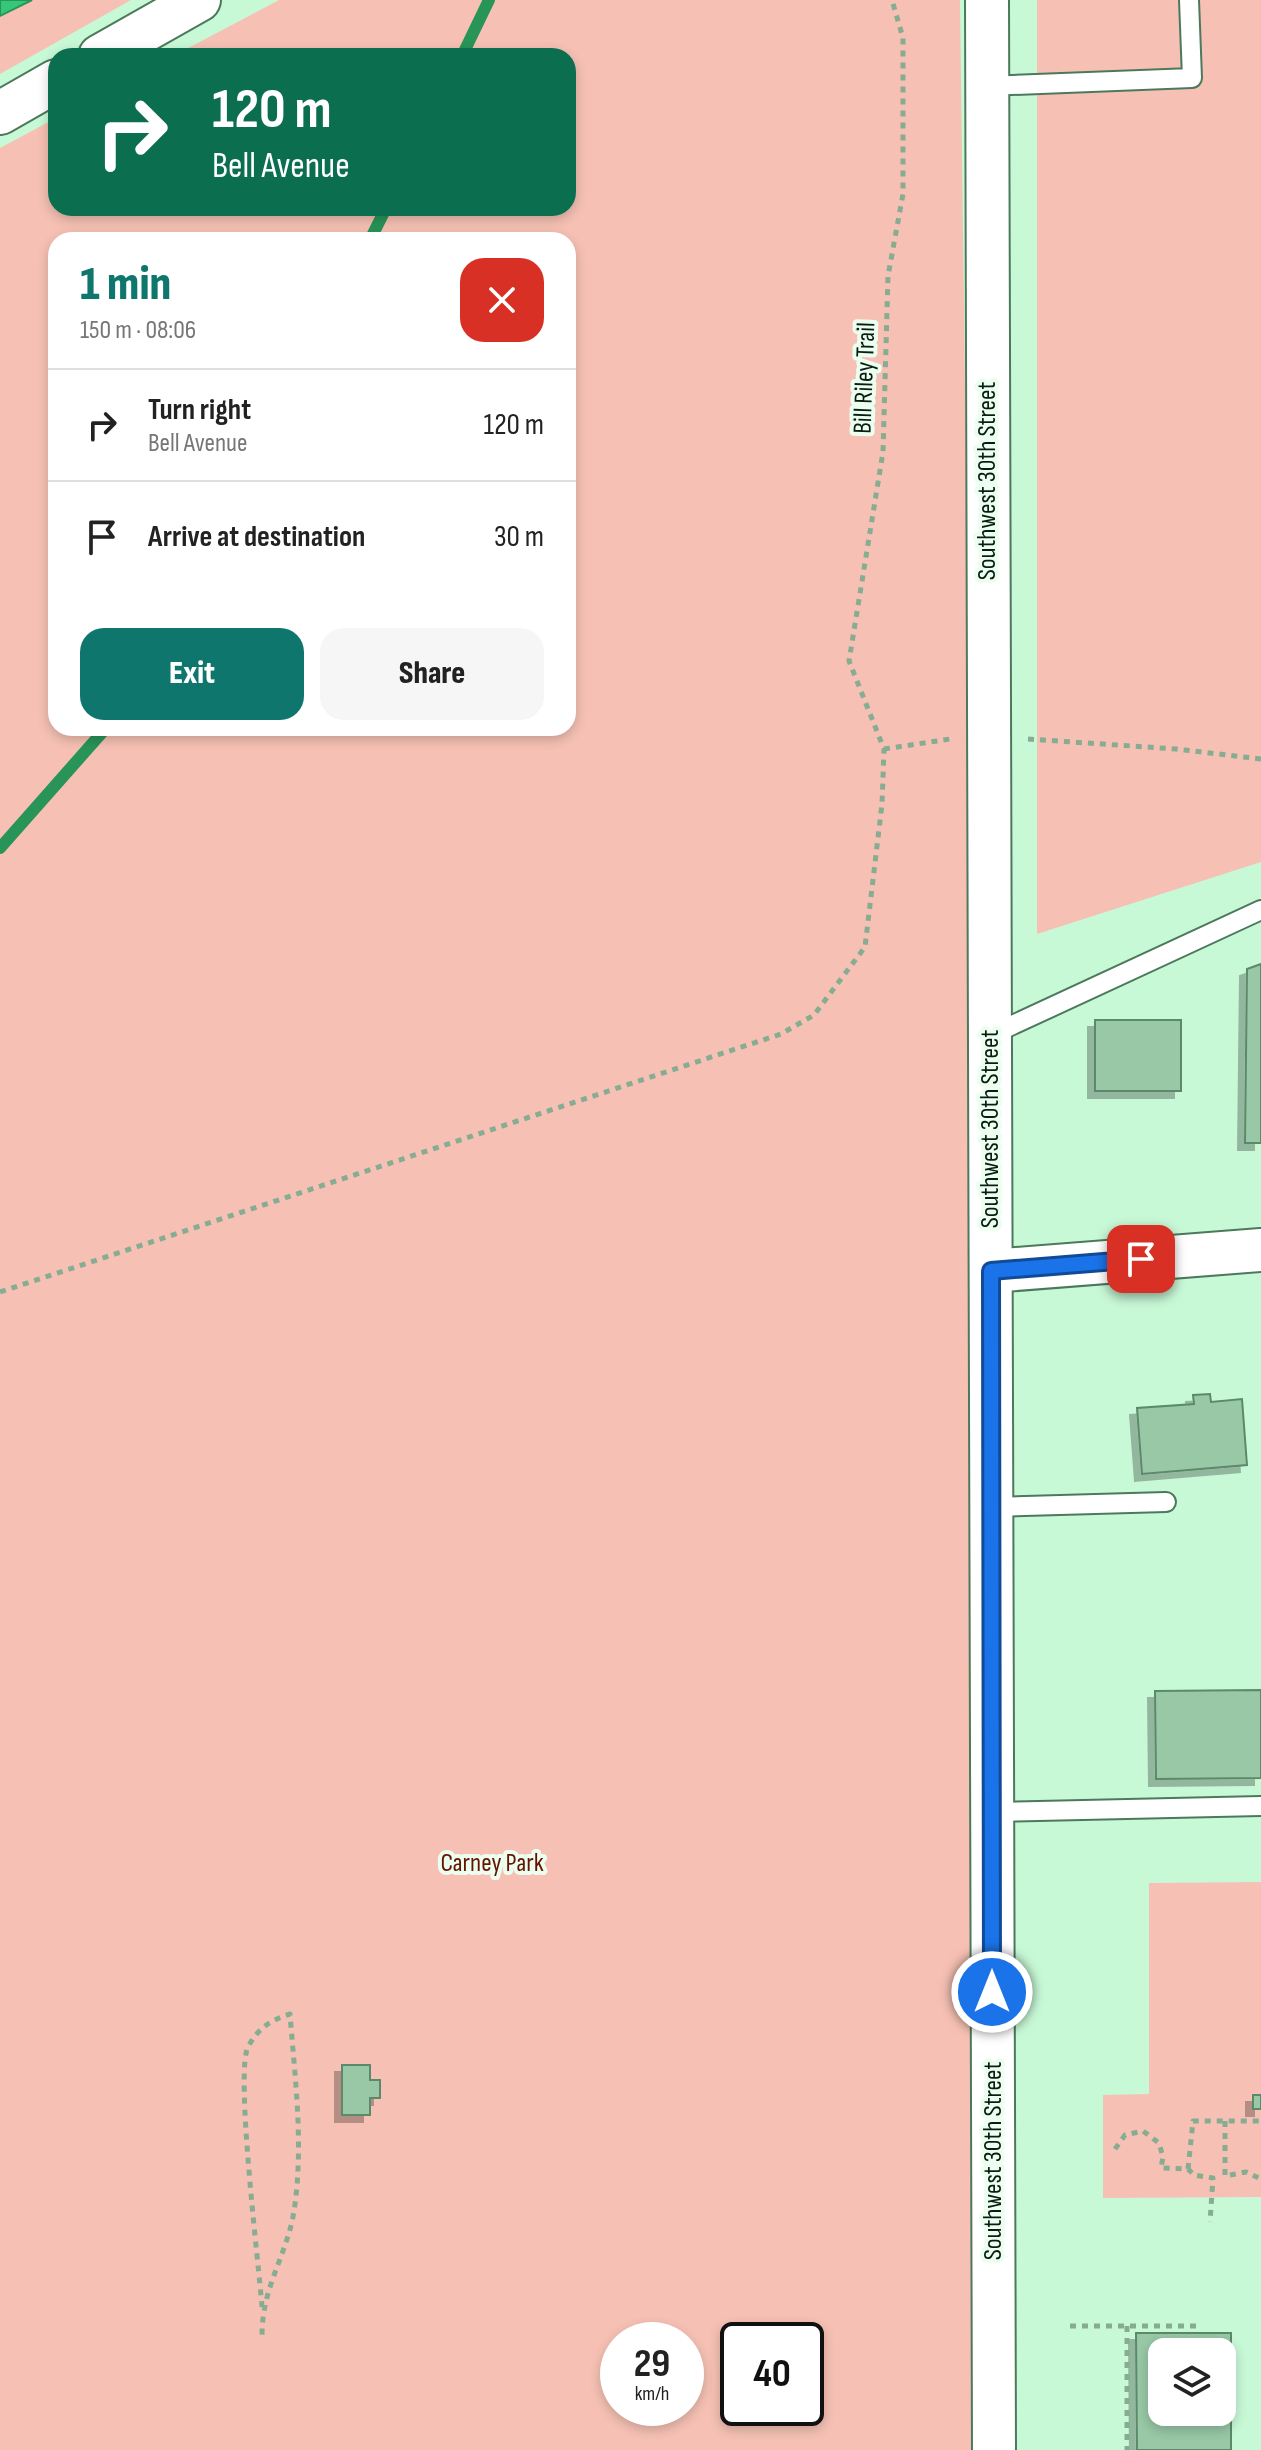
<!DOCTYPE html>
<meta charset="utf-8">
<style>
:root{--surface:#fff;--page:#f6f6f6;--text:#222;--muted:#767676;--line:#e0e0e0;--accent:#0f766e}
body{margin:0;font-family:"Sofia Sans Condensed",sans-serif;background:var(--page);color:var(--text);height:100vh;display:flex;flex-direction:column;font-size:30px;white-space:nowrap}
*{box-sizing:border-box;margin:0}
p{font-size:26px;color:var(--muted)}
.icon{flex:none;width:44px;height:44px;fill:none;stroke:currentColor;stroke-width:2;stroke-linecap:round;stroke-linejoin:round}
.map{position:relative;flex:1;overflow:hidden}
.details{position:absolute;left:48px;top:232px;width:528px;height:504px;display:flex;flex-direction:column;background:var(--surface);border-radius:24px;box-shadow:0 4px 12px #0003}
.details>*{flex:none}
.hud{position:absolute;left:48px;top:48px;width:528px;height:168px;border-radius:24px;box-shadow:0 4px 12px #0003;background:#0b6e4f;color:#fff;overflow:hidden}
.buttons{position:absolute;left:1148px;top:2338px;display:grid;gap:16px}
.buttons a{display:grid;place-items:center;width:88px;height:88px;border-radius:16px;background:var(--surface);box-shadow:0 4px 12px #0003;font-size:40px}
.speed{position:absolute;left:600px;top:2322px;display:flex;gap:16px;font-size:40px;font-weight:700;text-align:center}
.speed>*{display:grid;place-content:center;width:104px;height:104px;border-radius:50%;background:var(--surface);box-shadow:0 4px 12px #0003;line-height:1}
.speed small{font-size:20px;font-weight:400}
.speed .limit{border:4px solid #111;border-radius:12px;background:#fff;color:#111}
.pin{position:absolute;display:grid;place-items:center;width:68px;height:68px;color:#fff;margin:-34px;border-radius:16px;box-shadow:0 4px 12px #0006}
.me{position:absolute;width:88px;margin:-44px;rotate:0deg;stroke-linejoin:round;filter:drop-shadow(0 0 6px #0008)}
.turn{display:flex;align-items:center;gap:28px;height:168px;padding:0 32px;font-size:36px}
.turn .icon{width:104px;height:104px;stroke-width:2.5}
.turn b{display:block;font-size:56px;line-height:68px}
.round{display:grid;place-items:center;flex:none;width:84px;height:84px;border-radius:24px;background:var(--page)}
.summary{display:flex;align-items:center;justify-content:space-between;height:136px;padding:0 32px}
h1{font-size:48px;font-weight:800;line-height:60px;color:var(--accent)}
.primary-button{display:flex;gap:16px;margin-top:auto;padding:16px 32px}
.primary-button a{flex:1;height:92px;border-radius:24px;background:var(--accent);color:#fff;font-size:32px;font-weight:800;line-height:92px;text-align:center}
.primary-button a+a{background:var(--page);color:var(--text)}
ul{padding:0;list-style:none}
li{display:flex;align-items:center;gap:24px;height:112px;padding:0 32px;border-top:2px solid var(--line)}
li div{flex:1}
li b{display:block;font-size:30px}
li em{font-style:normal}
.map>svg:first-child{display:block}
</style>
<div class="map">
<svg width="1261" height="2450" viewBox="0 0 1261 2450">
<defs>
<filter id="shadow"><feDropShadow dx="-7" dy="7" stdDeviation="0" flood-color="#0004"/></filter>
</defs>
<rect width="100%" height="100%" fill="#c8f9d7"/>
<g fill="#f6c1b4" fill-rule="evenodd">
<path d="M 0,0 L 131,0 L 0,74 Z"/>
<path d="M 279,0 L 960,0 L 992,2450 L 0,2450 L 0,148 L 56,118 L 56,208 L 568,208 L 568,56 L 173,56 ZM 56,240 L 568,240 L 568,728 L 56,728 ZM 618,2340 L 686,2340 L 686,2408 L 618,2408 ZM 738,2340 L 806,2340 L 806,2408 L 738,2408 Z"/>
<path d="M 1037,0 L 1261,0 L 1261,862 L 1037,934 Z"/>
<path d="M 1261,1882 L 1261,2197 L 1103,2198 L 1103,2095 L 1149,2094 L 1149,1883 Z"/>
</g>
<path fill="#35c777" stroke="#289458" stroke-width="2" d="M 0,0 L 32,0 L 0,16 Z"/>
<g fill="none" stroke-linecap="round" stroke-linejoin="round">
<g stroke="#289458" stroke-width="12">
<path d="M 462,56 L 489,0"/>
<path d="M 370,240 L 386,208"/>
<path d="M 0,848 L 106,728"/>
</g>
</g>
<g fill="#98c8a6" stroke="#5c896a" stroke-width="2" fill-rule="evenodd" filter="url(#shadow)">
<path d="M 1261,964 L 1261,1143 L 1245,1143 L 1247,969 Z"/>
<rect x="1095" y="1020" width="86" height="71"/>
<path d="M 1210,1394 L 1211,1402 L 1242,1399 L 1247,1465 L 1142,1474 L 1137,1408 L 1194,1404 L 1193,1395 Z"/>
<path d="M 1261,1690 L 1261,1778 L 1156,1779 L 1155,1691 Z"/>
<path d="M 342,2065 L 370,2065 L 370,2080 L 380,2080 L 380,2098 L 370,2098 L 370,2115 L 342,2115 Z"/>
<rect x="1253" y="2095" width="8" height="14"/>
<path d="M 1136,2333 L 1231,2333 L 1231,2450 L 1137,2450 ZM 1162,2352 L 1222,2352 L 1222,2412 L 1162,2412 Z"/>
</g>
<g fill="none" stroke-linecap="round" stroke-linejoin="round">
<defs>
<g id="service">
<path d="M 987,86 L 1192,78 L 1189,0"/>
<path d="M 991,1035 L 1261,910"/>
<path d="M 992,1507 L 1166,1502"/>
<path d="M 992,1812 L 1261,1806"/>
</g>
<g id="tertiary">
<path d="M 987,0 L 994,2450"/>
<path d="M 100,56 L 199,0"/>
<path d="M 0,113 L 56,81"/>
<path d="M 991,1271 L 1261,1250"/>
</g>
</defs>
<use href="#service" stroke="#4c795b" stroke-width="22"/>
<use href="#tertiary" stroke="#4c795b" stroke-width="46"/>
<g stroke="#86ac92" stroke-width="5" stroke-dasharray="6 6" stroke-linecap="butt">
<path d="M 1028,739 L 1176,749 L 1261,759"/>
<path d="M 884,749 L 950,739"/>
<path d="M 0,1292 L 781,1034 L 814,1015 L 865,947 L 882,804 L 884,749 L 849,661 L 883,452 L 888,276 L 903,194 L 903,38 L 892,0"/>
<path d="M 1225,2121 L 1225,2176 L 1246,2172 L 1261,2179"/>
<path d="M 1115,2149 L 1125,2135 L 1143,2131 L 1159,2143 L 1163,2157 L 1161,2168 L 1188,2169 L 1194,2175 L 1213,2178 L 1210,2222"/>
<path d="M 1188,2169 L 1193,2121 L 1261,2121"/>
<path d="M 262,2307 C 259,2266 235,2072 248,2047 C 258,2028 271,2020 290,2014 C 295,2079 304,2146 294,2211 C 287,2255 262,2287 262,2335"/>
<path d="M 1070,2326 L 1202,2326"/>
<path d="M 1127,2326 L 1127,2450"/>
</g>
<use href="#service" stroke="#fff" stroke-width="18"/>
<use href="#tertiary" stroke="#fff" stroke-width="42"/>
</g>
<g fill="none" stroke-linecap="round" stroke-linejoin="round">
<defs>
<path id="route" d="M 992,1992 L 991,1271 L 1141,1259"/>
</defs>
<use href="#route" stroke="#114b97" stroke-width="20"/>
<use href="#route" stroke="#1a73e8" stroke-width="14"/>
</g>
<g text-anchor="middle" dominant-baseline="central" stroke-width="8" stroke-linejoin="round" paint-order="stroke">
<g font-size="26" fill="#0a1d11" stroke="#ebfef0">
<text transform="translate(865 378) rotate(-88)">Bill Riley Trail</text>
<text transform="translate(987 481) rotate(-90)">Southwest 30th Street</text>
<text transform="translate(990 1129) rotate(-90)">Southwest 30th Street</text>
<text transform="translate(993 2161) rotate(-90)">Southwest 30th Street</text>
</g>
<g font-size="26" fill="#651300" stroke="#ebfef0">
<text x="492" y="1863">Carney Park</text>
</g>
</g>
</svg>
<div class="buttons">
<a><svg class="icon" aria-label="layers" viewBox="0 0 24 24"><path d="M12 4l9 5-9 5-9-5zM3 14l9 5 9-5"/></svg></a>
</div>
<div class="speed"><div>29<small>km/h</small></div><div class="limit">40</div></div>
<div class="pin" style="left:1141px;top:1259px;background:#d93025"><svg class="icon" aria-label="arrive" viewBox="0 0 24 24"><path d="M6 21V4h12l-3 4 3 4H6"/></svg></div>
<svg class="me" style="left:992px;top:1992px" viewBox="-20 -20 40 40"><circle r="17" fill="#1a73e8" stroke="#fff" stroke-width="3"/><path d="M0-11L8 9 0 5-8 9z" fill="#fff"/></svg>
<div class="hud">
<div class="turn"><svg class="icon" aria-label="right" viewBox="0 0 24 24"><path d="M7 20v-9h11M14 6l5 5-5 5"/></svg><div><b>120 m</b>Bell Avenue</div></div>
</div>
<section class="details">
<div class="summary"><div><h1>1 min</h1><p>150 m · 08:06</p></div><a class="round" style="background:#d93025;color:#fff"><svg class="icon" aria-label="close" viewBox="0 0 24 24"><path d="M6 6l12 12M18 6L6 18"/></svg></a></div>
<ul>
<li><svg class="icon" aria-label="right" viewBox="0 0 24 24"><path d="M7 20v-9h11M14 6l5 5-5 5"/></svg><div><b>Turn right</b><p>Bell Avenue</p></div><em>120 m</em></li>
<li><svg class="icon" aria-label="arrive" viewBox="0 0 24 24"><path d="M6 21V4h12l-3 4 3 4H6"/></svg><div><b>Arrive at destination</b></div><em>30 m</em></li>
</ul>
<div class="primary-button"><a>Exit</a><a>Share</a></div>
</section>
</div>
